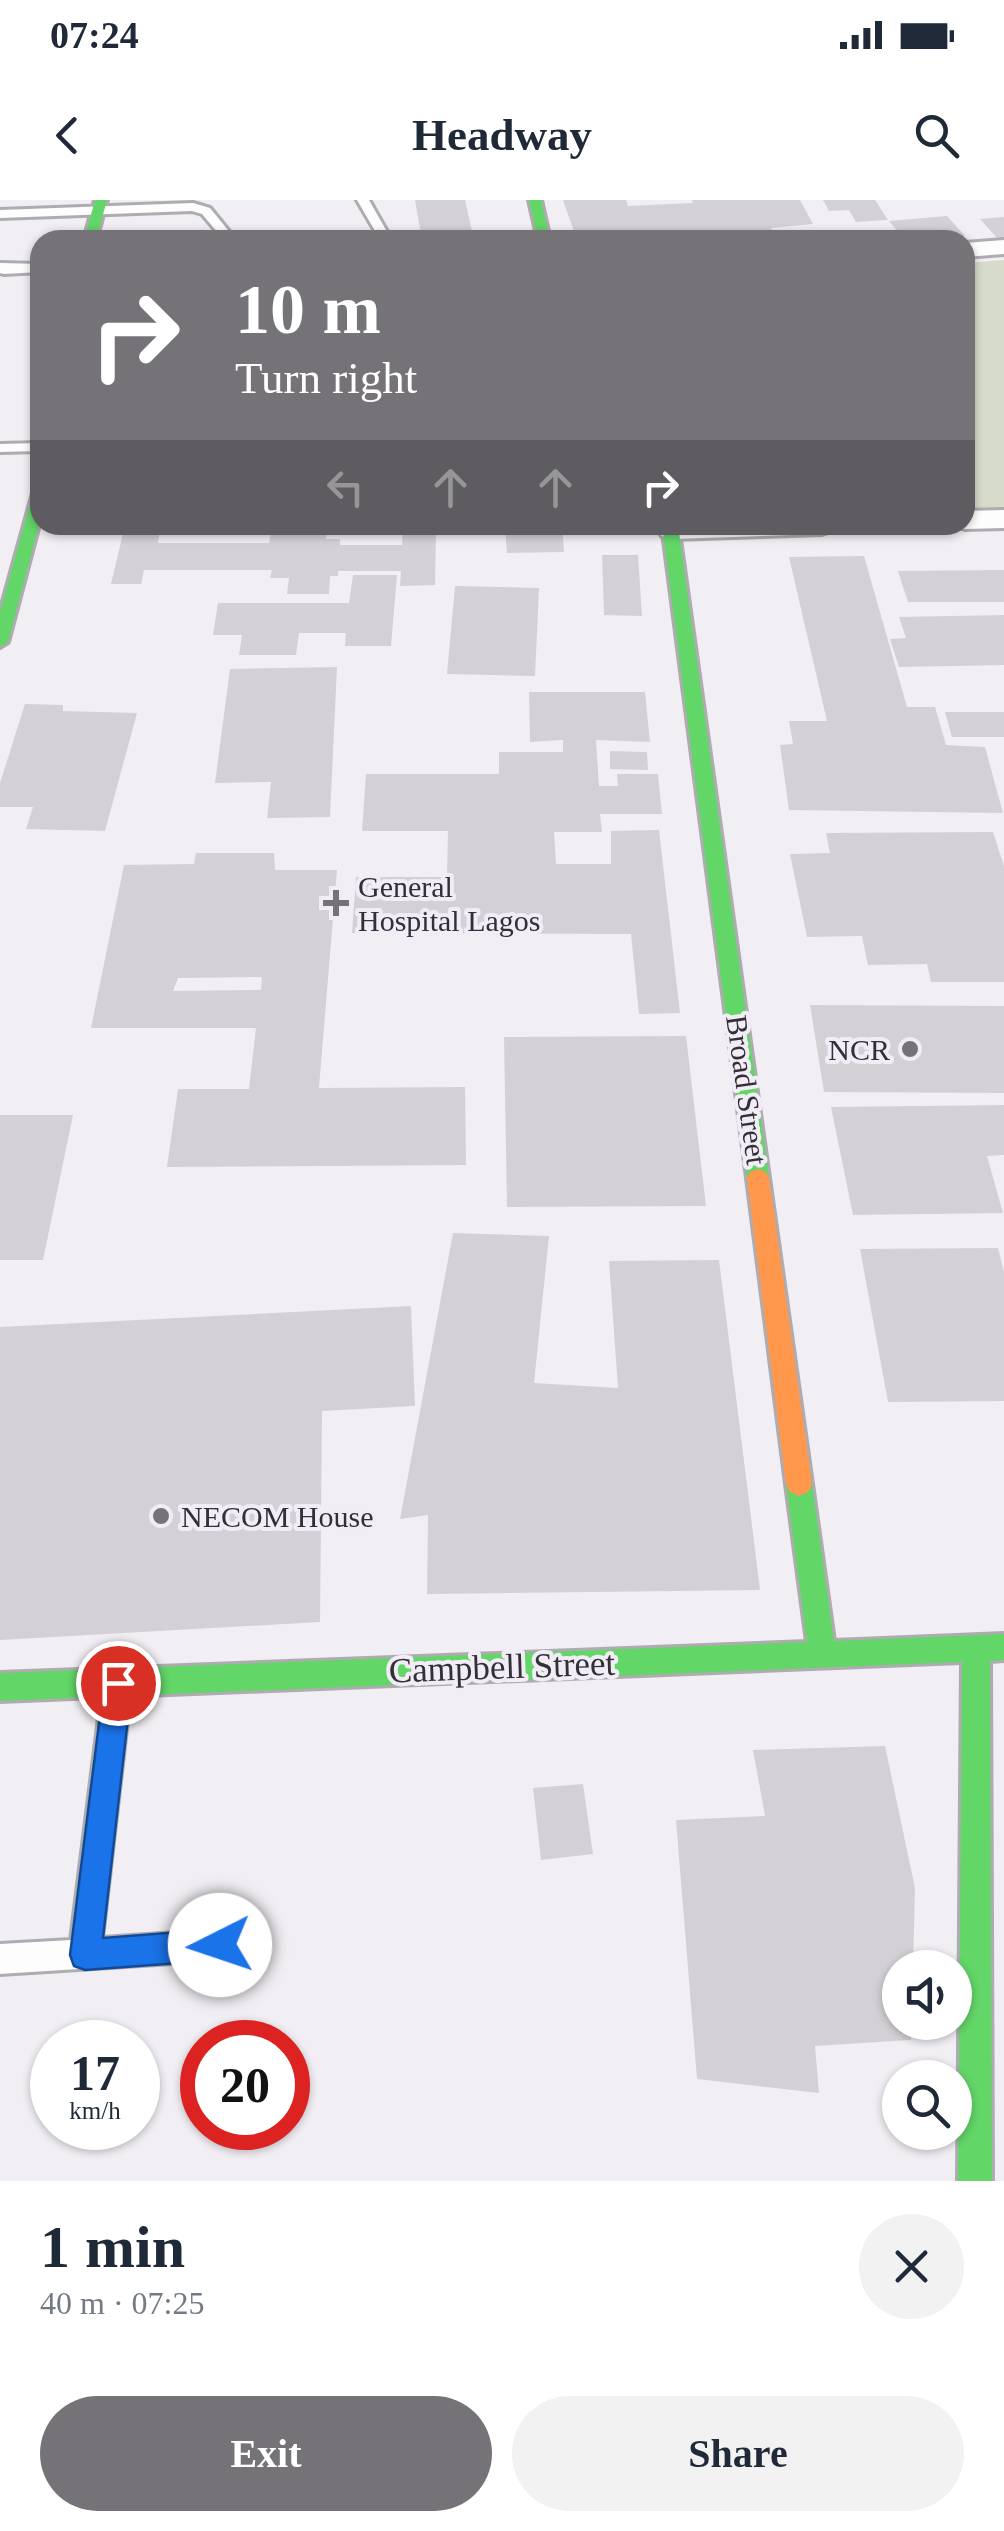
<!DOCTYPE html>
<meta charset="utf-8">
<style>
:root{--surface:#fff;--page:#f2f2f3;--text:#1f2937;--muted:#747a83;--accent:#767378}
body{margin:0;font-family:"Times New Roman",serif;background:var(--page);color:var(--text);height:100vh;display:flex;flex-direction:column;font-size:38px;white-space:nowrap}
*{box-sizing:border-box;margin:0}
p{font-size:32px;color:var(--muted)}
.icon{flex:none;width:55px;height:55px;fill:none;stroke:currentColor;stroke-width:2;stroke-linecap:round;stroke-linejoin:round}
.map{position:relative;height:1981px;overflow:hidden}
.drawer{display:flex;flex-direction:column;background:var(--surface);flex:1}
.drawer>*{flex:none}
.top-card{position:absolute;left:30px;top:30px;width:945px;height:305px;border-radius:30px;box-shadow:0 2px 8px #0004;background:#767378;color:#fff;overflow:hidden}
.fabs{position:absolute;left:882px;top:1750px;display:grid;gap:20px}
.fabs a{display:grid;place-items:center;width:90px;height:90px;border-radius:50%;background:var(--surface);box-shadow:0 2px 8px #0004;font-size:50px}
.speed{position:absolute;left:30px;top:1820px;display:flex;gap:20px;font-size:50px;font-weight:700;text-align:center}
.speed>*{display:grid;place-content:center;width:130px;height:130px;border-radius:50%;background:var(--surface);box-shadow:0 2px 8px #0004;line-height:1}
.speed small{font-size:25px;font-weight:400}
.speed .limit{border:15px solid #d22;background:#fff;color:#111}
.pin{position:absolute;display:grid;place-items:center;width:85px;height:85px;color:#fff;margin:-42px;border:5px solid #fff;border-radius:50%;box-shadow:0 2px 10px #0007}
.me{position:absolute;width:110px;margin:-55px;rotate:266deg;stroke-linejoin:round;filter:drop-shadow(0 0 8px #0008)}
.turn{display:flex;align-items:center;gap:35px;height:210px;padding:0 40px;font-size:45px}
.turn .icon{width:130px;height:130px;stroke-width:2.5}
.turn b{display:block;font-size:70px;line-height:85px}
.lanes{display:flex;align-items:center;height:95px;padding:0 40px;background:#0003;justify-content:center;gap:50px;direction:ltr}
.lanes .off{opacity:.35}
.round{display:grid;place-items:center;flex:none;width:105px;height:105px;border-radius:52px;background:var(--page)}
.summary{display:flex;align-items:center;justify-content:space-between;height:170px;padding:0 40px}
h1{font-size:60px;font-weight:700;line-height:75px}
.cta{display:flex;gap:20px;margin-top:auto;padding:20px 40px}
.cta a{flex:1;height:115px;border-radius:60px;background:var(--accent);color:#fff;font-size:40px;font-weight:700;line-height:115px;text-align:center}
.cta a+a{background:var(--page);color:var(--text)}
.status{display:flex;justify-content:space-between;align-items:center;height:70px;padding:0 50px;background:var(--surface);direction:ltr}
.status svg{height:28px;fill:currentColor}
header{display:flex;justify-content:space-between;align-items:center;height:130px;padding:0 40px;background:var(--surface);font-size:45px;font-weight:700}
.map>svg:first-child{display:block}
</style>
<div class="status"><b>07:24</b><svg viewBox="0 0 49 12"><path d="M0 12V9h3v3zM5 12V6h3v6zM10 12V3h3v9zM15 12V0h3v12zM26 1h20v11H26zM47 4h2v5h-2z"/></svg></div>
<header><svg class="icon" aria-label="back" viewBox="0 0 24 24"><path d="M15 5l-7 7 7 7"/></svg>Headway<svg class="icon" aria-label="search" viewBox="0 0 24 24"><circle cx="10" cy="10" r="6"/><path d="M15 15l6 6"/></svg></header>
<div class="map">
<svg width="1004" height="1981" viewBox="0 0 1004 1981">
<rect width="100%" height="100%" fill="#f2eff4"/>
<path fill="#d6dbcb" d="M 1004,60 L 1004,316 L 965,317 L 965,63 Z"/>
<g fill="#d3d1d6" fill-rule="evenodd">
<path d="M 415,0 L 465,0 L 474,40 L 422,40 Z"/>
<path d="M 563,0 L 626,0 L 628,6 L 693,3 L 692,0 L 800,0 L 813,24 L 771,28 L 776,40 L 707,40 L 704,30 L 641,33 L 642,40 L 577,40 Z"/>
<path d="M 823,0 L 875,0 L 888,20 L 856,22 L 849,10 L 829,11 Z"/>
<path d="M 947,16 L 965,36 L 905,40 L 889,21 Z"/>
<path d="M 1004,17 L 1004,38 L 997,38 L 980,19 Z"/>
<path d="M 188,30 L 188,40 L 133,40 L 133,32 Z"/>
<path d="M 834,30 L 841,40 L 808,40 L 803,32 Z"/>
<path d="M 125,325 L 161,325 L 158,343 L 269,343 L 271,332 L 295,331 L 296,325 L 328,325 L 326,339 L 340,339 L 340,345 L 402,345 L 403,326 L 436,326 L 435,385 L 400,386 L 401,371 L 338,371 L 338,376 L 330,376 L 329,394 L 287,394 L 289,378 L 270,378 L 272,370 L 144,370 L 141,384 L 111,384 Z"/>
<path d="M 505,325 L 562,325 L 564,352 L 507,353 Z"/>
<path d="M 602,355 L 638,355 L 642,416 L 604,415 Z"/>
<path d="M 864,356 L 907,507 L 935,507 L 946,545 L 985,547 L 1003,613 L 789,610 L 780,545 L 793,544 L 789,521 L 827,521 L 789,357 Z"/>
<path d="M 1004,370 L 1004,402 L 908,402 L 898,371 Z"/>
<path d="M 353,375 L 397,375 L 391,446 L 345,446 L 346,433 L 299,433 L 296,455 L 239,455 L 242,435 L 213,435 L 218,403 L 349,403 Z"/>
<path d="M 455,386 L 539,388 L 535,476 L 447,474 Z"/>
<path d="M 1004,415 L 1004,465 L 899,467 L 890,439 L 906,438 L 899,417 Z"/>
<path d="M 337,467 L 330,617 L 267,618 L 271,582 L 215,583 L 230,469 Z"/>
<path d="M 529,492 L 645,492 L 650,542 L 596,540 L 599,586 L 618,586 L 617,574 L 658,574 L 662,614 L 600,614 L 602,632 L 554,632 L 556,664 L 611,664 L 611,631 L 659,630 L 680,813 L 639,814 L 631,734 L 352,733 L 356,677 L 447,677 L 448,631 L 362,631 L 366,574 L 499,574 L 499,552 L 563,552 L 563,540 L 530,542 Z"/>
<path d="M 25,504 L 63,505 L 63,511 L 137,513 L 105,631 L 26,629 L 33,607 L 0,607 L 0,583 Z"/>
<path d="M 945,512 L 1004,512 L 1004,537 L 952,537 Z"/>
<path d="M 610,551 L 647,552 L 648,570 L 610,569 Z"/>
<path d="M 993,632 L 1004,666 L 1004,782 L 931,782 L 927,764 L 868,765 L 862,736 L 807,737 L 790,654 L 830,653 L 826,633 Z"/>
<path d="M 196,653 L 274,653 L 275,670 L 337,670 L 319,888 L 465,887 L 466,965 L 167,967 L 178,889 L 249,889 L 256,828 L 91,828 L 124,665 L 194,664 ZM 262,777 L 261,790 L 173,791 L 178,778 Z"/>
<path d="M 810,805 L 1004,806 L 1004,893 L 824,892 Z"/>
<path d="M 686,836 L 706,1006 L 507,1007 L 504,837 Z"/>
<path d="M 1004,905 L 1004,955 L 987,956 L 1003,1013 L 853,1015 L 831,907 Z"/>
<path d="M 0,915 L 73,915 L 43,1060 L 0,1060 Z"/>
<path d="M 453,1033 L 549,1036 L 534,1183 L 618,1188 L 609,1061 L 719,1060 L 760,1390 L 427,1394 L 428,1315 L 400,1319 Z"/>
<path d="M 998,1048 L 1004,1072 L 1004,1201 L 888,1202 L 860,1049 Z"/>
<path d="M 411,1106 L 415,1206 L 322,1211 L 320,1422 L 0,1440 L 0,1127 Z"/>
<path d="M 885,1546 L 915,1688 L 913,1768 L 900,1768 L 900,1822 L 911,1822 L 911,1840 L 815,1846 L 819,1893 L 697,1879 L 676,1620 L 765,1616 L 753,1550 Z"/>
<path d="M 583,1584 L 593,1654 L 541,1660 L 533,1588 Z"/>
</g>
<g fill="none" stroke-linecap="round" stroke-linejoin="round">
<defs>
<g id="lane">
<path d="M 357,0 L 369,0 L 390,37 L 388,40 L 375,40 L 378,36 Z"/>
<path d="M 193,3 L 210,8 L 236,40 L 224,40 L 202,14 L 192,11 L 0,18 L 0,10 Z"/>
<path d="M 0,63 L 40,64 L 40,72 L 4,74 L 0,73 Z"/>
<path d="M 40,243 L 40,251 L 0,252 L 0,244 Z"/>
<path d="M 117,1472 L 127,1476 L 131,1486 L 102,1738 L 220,1730 L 231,1734 L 235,1745 L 231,1756 L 220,1760 L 0,1774 L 0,1744 L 71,1740 L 103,1486 L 107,1476 Z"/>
</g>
<g id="street">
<path d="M 1004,40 L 1004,54 L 965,57 L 965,43 Z"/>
<path d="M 1004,310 L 1004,328 L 965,329 L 954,325 L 965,325 L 965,311 Z"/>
<path d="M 661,325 L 836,325 L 832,331 L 822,334 L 672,339 L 662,336 L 658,330 Z"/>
</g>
<g id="fast">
<path d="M 95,0 L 107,0 L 96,40 L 84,40 Z"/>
<path d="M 529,0 L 541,0 L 550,40 L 538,40 Z"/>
<path d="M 40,289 L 40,321 L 8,442 L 0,447 L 0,412 L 33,293 Z"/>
<path d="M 662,325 L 678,325 L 769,978 L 766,984 L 750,984 L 747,978 Z"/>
<path d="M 799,1272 L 808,1276 L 812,1284 L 834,1441 L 1004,1434 L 1004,1460 L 990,1461 L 992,1981 L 958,1981 L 962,1462 L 0,1501 L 0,1473 L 807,1442 L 786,1284 L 790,1276 Z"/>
</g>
<path id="slow" d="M 758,969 L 766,972 L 769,978 L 812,1284 L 808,1292 L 799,1296 L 790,1292 L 786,1284 L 747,978 L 750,972 Z"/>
</defs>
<use href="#lane" stroke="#aeacb0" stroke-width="6"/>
<use href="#street" stroke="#aeacb0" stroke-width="6"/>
<use href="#fast" stroke="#aeacb0" stroke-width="6"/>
<use href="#slow" stroke="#aeacb0" stroke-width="6"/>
<use href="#lane" fill="#fdfdfd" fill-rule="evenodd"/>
<use href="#street" fill="#fdfdfd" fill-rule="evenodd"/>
<use href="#fast" fill="#63d668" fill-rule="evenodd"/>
<use href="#slow" fill="#ff974d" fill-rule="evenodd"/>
</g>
<path fill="#1a73e8" stroke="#114b97" stroke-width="2.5" d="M 118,1469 L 128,1473 L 132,1483 L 103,1738 L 220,1729 L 231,1734 L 236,1745 L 231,1756 L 220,1760 L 85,1770 L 74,1766 L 70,1755 L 104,1483 L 108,1473 Z"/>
<g fill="#767378" stroke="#f2ecf7" stroke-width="4">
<path d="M331 688h10v10h10v10h-10v10h-10v-10h-10v-10h10z"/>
<circle cx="910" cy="849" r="10"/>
<circle cx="161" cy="1316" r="10"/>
</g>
<g text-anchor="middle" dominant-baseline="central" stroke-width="8" stroke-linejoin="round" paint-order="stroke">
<g font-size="30" fill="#333035" stroke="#f2ecf7" text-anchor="start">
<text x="358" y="686">General<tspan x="358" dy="34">Hospital Lagos</tspan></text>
<text x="890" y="849" text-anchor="end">NCR</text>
<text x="181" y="1316">NECOM House</text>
</g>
<g font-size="30" fill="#333035" stroke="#f2ecf7">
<text transform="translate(747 890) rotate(82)">Broad Street</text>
</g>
<g font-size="35" fill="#333035" stroke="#f2ecf7">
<text transform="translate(502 1467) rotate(-2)">Campbell Street</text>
</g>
</g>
</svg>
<div class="fabs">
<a><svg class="icon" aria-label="sound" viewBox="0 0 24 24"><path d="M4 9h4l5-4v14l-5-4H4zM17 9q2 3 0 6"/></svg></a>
<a><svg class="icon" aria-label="search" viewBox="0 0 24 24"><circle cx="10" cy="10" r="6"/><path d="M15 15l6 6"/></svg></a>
</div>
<div class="speed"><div>17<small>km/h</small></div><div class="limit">20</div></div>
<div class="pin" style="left:118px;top:1483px;background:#d93025"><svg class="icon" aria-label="arrive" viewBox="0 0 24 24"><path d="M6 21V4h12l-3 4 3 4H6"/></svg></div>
<svg class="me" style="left:220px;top:1745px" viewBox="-20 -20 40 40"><circle r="19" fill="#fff"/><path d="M0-13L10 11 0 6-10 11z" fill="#1a73e8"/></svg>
<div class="top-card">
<div class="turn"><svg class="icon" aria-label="right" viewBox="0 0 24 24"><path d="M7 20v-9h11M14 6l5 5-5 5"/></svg><div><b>10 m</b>Turn right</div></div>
<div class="lanes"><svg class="icon off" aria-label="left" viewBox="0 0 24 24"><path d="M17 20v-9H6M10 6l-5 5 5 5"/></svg><svg class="icon off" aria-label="ahead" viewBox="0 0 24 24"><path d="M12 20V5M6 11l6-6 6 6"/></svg><svg class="icon off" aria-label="ahead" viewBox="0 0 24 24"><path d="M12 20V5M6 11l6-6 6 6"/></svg><svg class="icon" aria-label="right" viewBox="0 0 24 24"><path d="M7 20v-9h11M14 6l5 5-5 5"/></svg></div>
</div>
</div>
<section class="drawer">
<div class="summary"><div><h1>1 min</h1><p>40 m · 07:25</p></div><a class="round"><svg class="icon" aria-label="close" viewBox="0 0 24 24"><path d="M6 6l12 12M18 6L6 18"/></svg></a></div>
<div class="cta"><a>Exit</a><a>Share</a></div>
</section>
